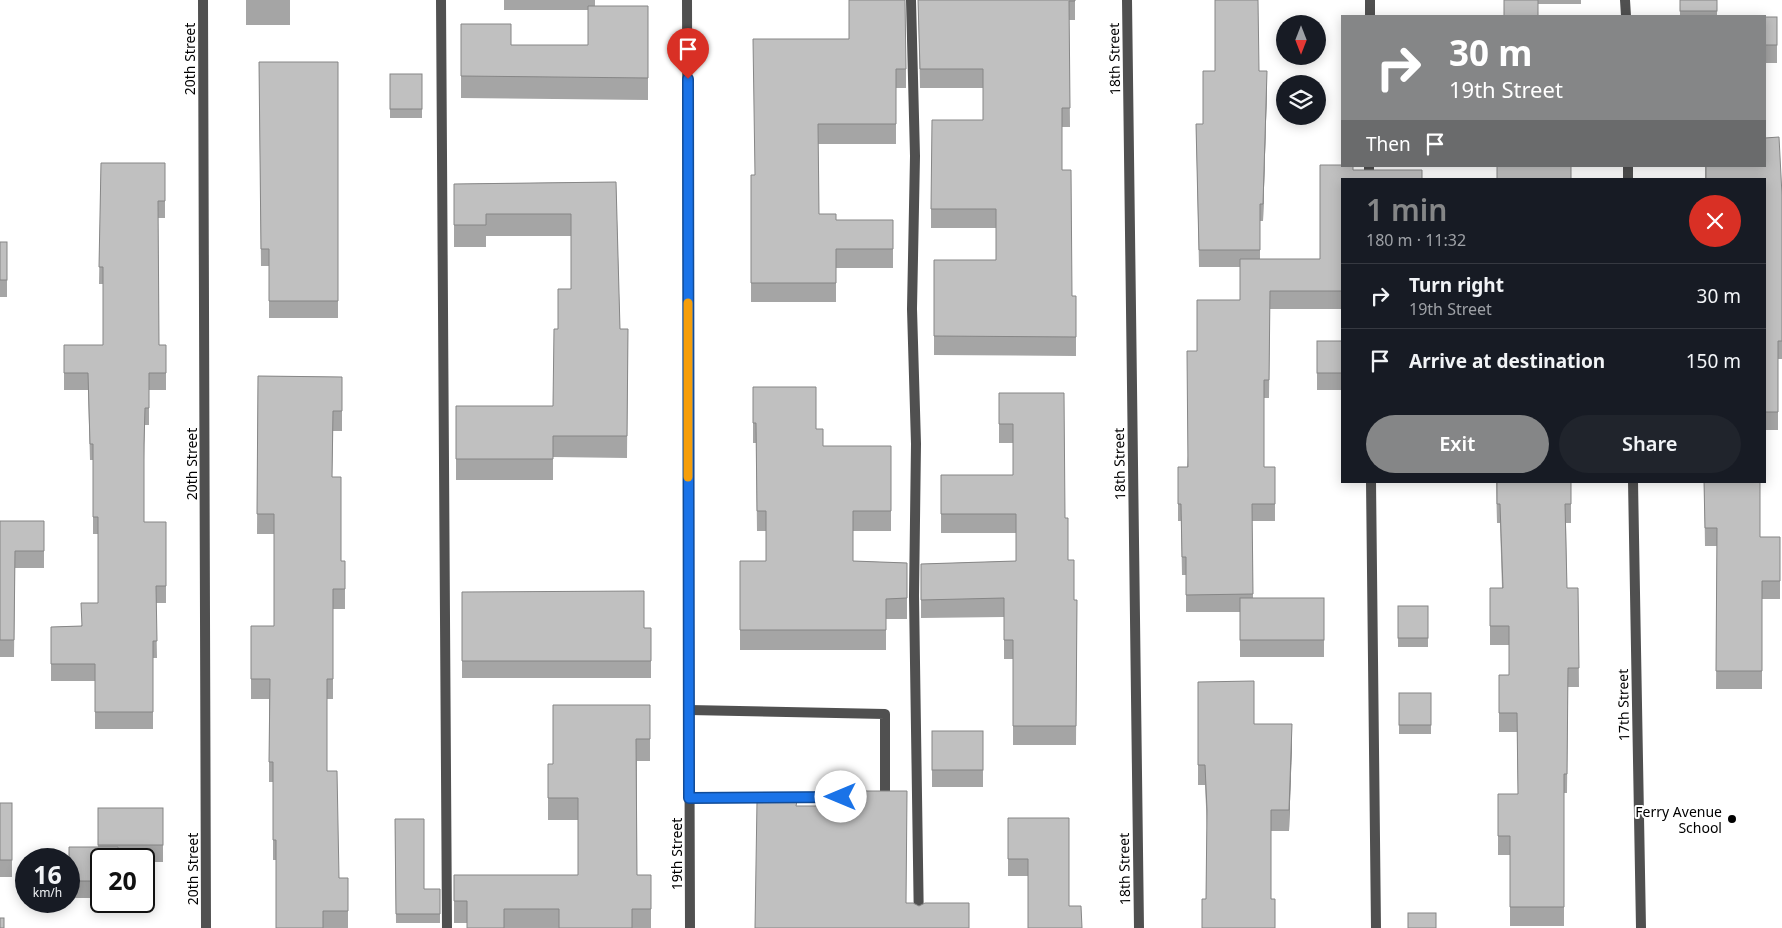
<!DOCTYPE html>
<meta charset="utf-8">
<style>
:root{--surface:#171b24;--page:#20242c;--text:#f1f3f6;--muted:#9ea1a6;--line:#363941;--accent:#858687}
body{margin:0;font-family:"Noto Sans",sans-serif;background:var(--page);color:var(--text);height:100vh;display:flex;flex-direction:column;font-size:19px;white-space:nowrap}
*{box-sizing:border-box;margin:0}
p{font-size:16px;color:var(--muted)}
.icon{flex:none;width:28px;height:28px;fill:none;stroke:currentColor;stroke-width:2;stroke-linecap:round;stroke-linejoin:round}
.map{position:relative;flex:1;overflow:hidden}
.side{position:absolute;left:1341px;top:178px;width:425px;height:305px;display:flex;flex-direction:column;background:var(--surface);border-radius:0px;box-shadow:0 2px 12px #0003}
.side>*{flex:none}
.guide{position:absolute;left:1341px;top:15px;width:425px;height:152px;border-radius:0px;box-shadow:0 2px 12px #0003;background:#858687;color:#fff;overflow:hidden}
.needle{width:32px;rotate:180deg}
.controls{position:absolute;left:1276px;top:15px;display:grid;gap:10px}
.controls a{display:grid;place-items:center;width:50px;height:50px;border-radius:50%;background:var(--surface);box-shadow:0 2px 12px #0003;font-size:25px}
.speed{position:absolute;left:15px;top:848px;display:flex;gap:10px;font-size:25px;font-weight:700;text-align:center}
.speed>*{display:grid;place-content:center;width:65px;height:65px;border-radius:50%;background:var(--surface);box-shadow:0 2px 12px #0003;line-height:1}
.speed small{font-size:12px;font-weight:400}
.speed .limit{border:2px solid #111;border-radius:8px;background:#fff;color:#111}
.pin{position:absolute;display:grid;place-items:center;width:42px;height:42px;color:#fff;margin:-51px -21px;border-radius:50% 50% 50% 0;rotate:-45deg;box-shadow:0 0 5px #0007}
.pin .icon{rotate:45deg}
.me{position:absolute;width:55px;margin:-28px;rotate:270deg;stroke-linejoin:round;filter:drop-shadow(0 0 4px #0008)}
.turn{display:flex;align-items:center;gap:18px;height:105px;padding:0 25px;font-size:22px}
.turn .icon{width:65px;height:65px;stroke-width:2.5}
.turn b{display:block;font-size:35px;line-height:42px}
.then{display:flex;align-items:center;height:48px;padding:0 25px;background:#0003;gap:10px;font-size:19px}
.round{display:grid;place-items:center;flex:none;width:52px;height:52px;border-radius:26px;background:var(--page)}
.headline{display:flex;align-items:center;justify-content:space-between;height:85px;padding:0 25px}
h1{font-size:30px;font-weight:600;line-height:38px;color:var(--accent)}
.action{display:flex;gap:10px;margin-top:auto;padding:10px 25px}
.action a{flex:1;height:58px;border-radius:30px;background:var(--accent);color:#fff;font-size:20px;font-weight:600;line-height:58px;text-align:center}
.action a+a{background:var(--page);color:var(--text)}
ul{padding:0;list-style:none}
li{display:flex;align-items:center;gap:15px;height:65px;padding:0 25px;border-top:1px solid var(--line)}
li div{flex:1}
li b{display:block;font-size:19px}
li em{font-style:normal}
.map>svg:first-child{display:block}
</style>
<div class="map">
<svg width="1782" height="928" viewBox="0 0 1782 928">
<rect width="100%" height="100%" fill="#fff"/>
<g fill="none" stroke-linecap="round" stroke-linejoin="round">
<g stroke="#505050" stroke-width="10">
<path d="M 441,0 L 447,928"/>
<path d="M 911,0 L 915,156 L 912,309 L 916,444 L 914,596 L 919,928"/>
<path d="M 1370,0 L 1370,16"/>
<path d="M 1369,179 L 1369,166"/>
<path d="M 1371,481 L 1376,928"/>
<path d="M 689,710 L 885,714 L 885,796"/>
<path d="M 689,798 L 876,797"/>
</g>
<g stroke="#505050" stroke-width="10">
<path d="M 203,0 L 206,928"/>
<path d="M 687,0 L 690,928"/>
<path d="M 1127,0 L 1139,928"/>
<path d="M 1625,0 L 1626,16"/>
<path d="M 1628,166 L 1628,179"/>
<path d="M 1633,481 L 1641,928"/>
</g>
</g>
<g fill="#a5a5a5">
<rect x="246" y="0" width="44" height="25"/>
<path d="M 504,0 L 595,0 L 595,6 L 648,6 L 648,100 L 461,98 L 461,24 L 511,45 L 588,45 L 588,10 L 504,10 Z"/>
<path d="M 918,0 L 1075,0 L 1075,20 L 1069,20 L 1070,127 L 1062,127 L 1062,170 L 1072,296 L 1076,296 L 1076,356 L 934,355 L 934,260 L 996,260 L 996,228 L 931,228 L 931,209 L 983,120 L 983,88 L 920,88 Z"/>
<path d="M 1504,0 L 1581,0 L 1581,4 L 1538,4 Z"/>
<rect x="1680" y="0" width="37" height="16"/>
<rect x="1765" y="17" width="12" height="46"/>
<path d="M 849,39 L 906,69 L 906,88 L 896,88 L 896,144 L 818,144 L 819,214 L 836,220 L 893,220 L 893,268 L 836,268 L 836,302 L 751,302 L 751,175 L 755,175 Z"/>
<path d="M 259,62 L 338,62 L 338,318 L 269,318 L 269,266 L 261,266 Z"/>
<path d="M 1259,71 L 1267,88 L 1263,221 L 1260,221 L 1260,259 L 1320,259 L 1342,179 L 1342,309 L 1270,309 L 1269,398 L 1264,398 L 1264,467 L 1275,467 L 1275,521 L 1252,521 L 1253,598 L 1324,598 L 1324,657 L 1240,657 L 1240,612 L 1186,612 L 1186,575 L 1182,575 L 1181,521 L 1178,521 L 1178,467 L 1187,467 L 1197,351 L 1240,300 L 1240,267 L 1199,267 L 1196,124 L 1203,124 Z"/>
<rect x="390" y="74" width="32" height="44"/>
<path d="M 101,163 L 165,163 L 165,218 L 158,218 L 159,345 L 166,345 L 166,390 L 149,390 L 149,425 L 145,425 L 144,460 L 144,522 L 166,522 L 166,603 L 156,603 L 157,658 L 153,658 L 153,729 L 95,729 L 95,681 L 51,681 L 51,627 L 81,626 L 98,603 L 98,534 L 93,534 L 93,460 L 90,460 L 88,390 L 64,390 L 64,345 L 103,345 L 103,284 L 99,284 Z"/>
<path d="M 1705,166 L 1765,166 L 1782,195 L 1782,359 L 1778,359 L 1778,430 L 1765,430 L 1765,179 L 1705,179 Z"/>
<path d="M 616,182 L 620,329 L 628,329 L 627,458 L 553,457 L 553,480 L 456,480 L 456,406 L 553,406 L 558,329 L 571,289 L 571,236 L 486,236 L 486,247 L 454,247 L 454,184 Z"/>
<rect x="0" y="242" width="7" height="55"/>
<rect x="1317" y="341" width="25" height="49"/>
<path d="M 258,376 L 342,377 L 342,431 L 333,431 L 332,477 L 341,561 L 345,561 L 345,609 L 333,609 L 333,699 L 327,699 L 327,771 L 339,878 L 348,878 L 348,928 L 276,928 L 276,860 L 273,860 L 273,782 L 269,782 L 269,699 L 251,699 L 251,626 L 274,626 L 274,534 L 257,534 Z"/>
<path d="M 753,387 L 816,429 L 823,446 L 891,446 L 891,531 L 853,531 L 853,561 L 907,563 L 907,619 L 886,619 L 886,650 L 740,650 L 740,561 L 766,561 L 766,531 L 757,531 L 756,443 L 753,443 Z"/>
<path d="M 999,393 L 1065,518 L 1068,560 L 1074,600 L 1077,600 L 1076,745 L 1013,745 L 1013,659 L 1004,659 L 1004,617 L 921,618 L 921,564 L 1016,561 L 1016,533 L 941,533 L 941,475 L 1013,475 L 1013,443 L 999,443 Z"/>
<path d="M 1496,481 L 1571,481 L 1571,523 L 1566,523 L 1567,588 L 1578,588 L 1579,687 L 1568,687 L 1567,793 L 1564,793 L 1564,926 L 1510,926 L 1510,855 L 1498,855 L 1498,794 L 1518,794 L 1517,732 L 1499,732 L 1499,675 L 1509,675 L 1509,645 L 1490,645 L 1490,588 L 1502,588 L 1500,523 L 1497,523 Z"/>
<path d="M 1704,481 L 1760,481 L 1760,537 L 1780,537 L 1780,599 L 1762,599 L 1762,689 L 1716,689 L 1717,546 L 1705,546 Z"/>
<path d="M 0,521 L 44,521 L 44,568 L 15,568 L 14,657 L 0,657 Z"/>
<path d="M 462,592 L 644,628 L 651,628 L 651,678 L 462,678 Z"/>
<rect x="1398" y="606" width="30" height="41"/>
<path d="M 1198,682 L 1254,724 L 1292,744 L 1289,831 L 1271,831 L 1206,899 L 1207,828 L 1205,785 L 1198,785 Z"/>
<rect x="1399" y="693" width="32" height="41"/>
<path d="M 650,705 L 650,761 L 637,761 L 637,875 L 651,875 L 651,928 L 467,928 L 467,923 L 454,923 L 454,875 L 578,875 L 578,820 L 548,820 L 548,764 L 553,764 Z"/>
<rect x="932" y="731" width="51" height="56"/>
<rect x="0" y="803" width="12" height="74"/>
<path d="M 98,808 L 163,808 L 163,862 L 144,862 L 144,859 L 101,859 L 101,898 L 69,898 L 69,847 L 98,847 Z"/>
<path d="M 1008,818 L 1069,906 L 1028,876 L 1008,876 Z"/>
<path d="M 395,819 L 424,889 L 440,889 L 440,923 L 396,923 Z"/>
</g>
<g fill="#868686">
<path d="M 1267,71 L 1267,88 L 1263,221 L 1263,204 Z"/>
<path d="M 1292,724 L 1292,744 L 1289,831 L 1289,810 Z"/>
</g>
<g fill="#c0c0c0" stroke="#868686">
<path d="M 849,0 L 905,0 L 906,69 L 896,69 L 896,124 L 818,124 L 819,214 L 836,214 L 836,220 L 893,220 L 893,249 L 836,249 L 836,283 L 751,283 L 751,175 L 755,175 L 753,39 L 849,39 Z"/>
<path d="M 918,0 L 1075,0 L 1075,1 L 1069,1 L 1070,108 L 1062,108 L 1062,170 L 1071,170 L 1072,296 L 1076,296 L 1076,337 L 934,336 L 934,260 L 996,260 L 996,209 L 931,209 L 932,120 L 983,120 L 983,69 L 920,69 Z"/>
<path d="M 1215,0 L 1258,0 L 1259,71 L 1267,71 L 1263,204 L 1260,204 L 1260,250 L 1199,250 L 1196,124 L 1203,124 L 1203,71 L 1215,71 Z"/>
<rect x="1504" y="0" width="34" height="16"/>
<rect x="1680" y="0" width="37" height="11"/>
<path d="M 588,6 L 648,6 L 648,78 L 461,76 L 461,24 L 511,24 L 511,45 L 588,45 Z"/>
<rect x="1765" y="17" width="12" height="28"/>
<path d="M 259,62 L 338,62 L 338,301 L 269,301 L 269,249 L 261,249 Z"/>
<rect x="390" y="74" width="32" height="35"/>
<path d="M 1779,137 L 1782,195 L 1782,341 L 1778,341 L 1778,412 L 1765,412 L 1765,179 L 1706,179 L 1706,166 L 1765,166 L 1765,138 Z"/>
<path d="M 101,163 L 165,163 L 165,201 L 158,201 L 159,345 L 166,345 L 166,373 L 149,373 L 149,408 L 145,408 L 144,444 L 144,522 L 166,522 L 166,586 L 156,586 L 157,641 L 153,641 L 153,712 L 95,712 L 95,664 L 51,664 L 51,627 L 82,626 L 81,603 L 98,603 L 98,517 L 93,517 L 93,444 L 90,444 L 88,373 L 64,373 L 64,345 L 103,345 L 103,267 L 99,267 Z"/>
<path d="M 1320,165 L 1342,165 L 1342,166 L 1353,166 L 1353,170 L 1422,170 L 1422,179 L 1342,179 L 1342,291 L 1270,291 L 1269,380 L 1264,380 L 1264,467 L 1275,467 L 1275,504 L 1252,504 L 1253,594 L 1186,595 L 1186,557 L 1182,557 L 1181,504 L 1178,504 L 1178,467 L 1188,467 L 1187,351 L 1197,351 L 1197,300 L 1240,300 L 1240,259 L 1320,259 Z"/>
<rect x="1497" y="166" width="74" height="13"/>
<path d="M 616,182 L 620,329 L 628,329 L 627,436 L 553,436 L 553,459 L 456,459 L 456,406 L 553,406 L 554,329 L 558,329 L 558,289 L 571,289 L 571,214 L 486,214 L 486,225 L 454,225 L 454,184 Z"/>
<rect x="0" y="242" width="7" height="38"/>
<rect x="1317" y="341" width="25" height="32"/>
<path d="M 258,376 L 342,377 L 342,411 L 333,411 L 332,477 L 341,477 L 341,561 L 345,561 L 345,589 L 333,589 L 333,679 L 327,679 L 327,771 L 337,771 L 339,878 L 348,878 L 348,911 L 323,911 L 323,928 L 276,928 L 276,840 L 273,840 L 273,762 L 269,762 L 270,679 L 251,679 L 251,626 L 274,626 L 274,514 L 257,514 Z"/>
<path d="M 753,387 L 816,387 L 816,429 L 823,429 L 823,446 L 891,446 L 891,511 L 853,511 L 853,561 L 907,563 L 907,598 L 886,599 L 886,630 L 740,630 L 740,561 L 766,561 L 766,511 L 757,511 L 756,423 L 753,423 Z"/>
<path d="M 999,393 L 1064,393 L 1065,518 L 1068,518 L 1068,560 L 1074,560 L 1074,600 L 1077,600 L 1076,726 L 1013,726 L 1013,640 L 1004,640 L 1004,598 L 921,600 L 921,564 L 1016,561 L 1016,514 L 941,514 L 941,475 L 1013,475 L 1013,424 L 999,424 Z"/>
<path d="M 1497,481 L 1571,481 L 1571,504 L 1565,504 L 1567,588 L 1578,588 L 1579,668 L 1568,668 L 1567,774 L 1564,774 L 1564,907 L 1510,907 L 1510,836 L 1498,836 L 1498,794 L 1518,794 L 1517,713 L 1499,713 L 1499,675 L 1509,675 L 1509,626 L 1490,626 L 1490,588 L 1503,588 L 1500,504 L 1497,504 Z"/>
<path d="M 1704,481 L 1760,481 L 1760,537 L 1780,537 L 1780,581 L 1762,581 L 1762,671 L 1716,671 L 1717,528 L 1705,528 Z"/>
<path d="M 0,521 L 44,521 L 44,551 L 15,551 L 14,640 L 0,640 Z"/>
<path d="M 644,591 L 644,628 L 651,628 L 651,661 L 462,661 L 462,592 Z"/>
<rect x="1240" y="598" width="84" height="42"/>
<rect x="1398" y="606" width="30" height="32"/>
<path d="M 1254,681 L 1254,724 L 1292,724 L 1289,810 L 1271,810 L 1271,899 L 1275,899 L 1275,928 L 1202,928 L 1202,899 L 1206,899 L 1207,810 L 1205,765 L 1198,765 L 1198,682 Z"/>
<rect x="1399" y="693" width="32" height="32"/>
<path d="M 553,705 L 650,705 L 650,739 L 636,739 L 637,875 L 651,875 L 651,909 L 632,909 L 632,928 L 559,928 L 559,909 L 504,909 L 504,928 L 467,928 L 467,901 L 454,901 L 454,875 L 578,875 L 578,798 L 548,798 L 548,764 L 553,764 Z"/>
<rect x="932" y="731" width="51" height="39"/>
<path d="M 863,791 L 907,791 L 906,903 L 913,903 L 919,906 L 925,903 L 969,903 L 969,928 L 755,928 L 757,801 L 797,801 L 796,806 L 863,806 Z"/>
<rect x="0" y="803" width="12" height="57"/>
<rect x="98" y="808" width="65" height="37"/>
<path d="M 1008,818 L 1069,818 L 1069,906 L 1081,906 L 1082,928 L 1028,928 L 1028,859 L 1008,859 Z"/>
<path d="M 395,819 L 424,819 L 424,889 L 440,889 L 440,914 L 396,914 Z"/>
<path d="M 69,847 L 118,847 L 118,859 L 101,859 L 101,881 L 69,881 Z"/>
<rect x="1408" y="913" width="28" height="15"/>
<rect x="0" y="918" width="4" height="10"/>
</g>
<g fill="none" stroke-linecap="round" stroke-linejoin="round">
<defs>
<path id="route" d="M 688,79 L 689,798 L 841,797"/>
</defs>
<use href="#route" stroke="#114b97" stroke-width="12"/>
<use href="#route" stroke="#1a73e8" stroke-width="9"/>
<path stroke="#f59e0b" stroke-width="9" d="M 688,303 L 688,477"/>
</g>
<circle fill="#000" stroke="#fff" stroke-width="2" cx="1732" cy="819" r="5"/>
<g text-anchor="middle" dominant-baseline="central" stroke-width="4" stroke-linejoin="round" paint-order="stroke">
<g font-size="14" fill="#000" stroke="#fff">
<text transform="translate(189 59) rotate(-90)">20th Street</text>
<text transform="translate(1114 59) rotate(-91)">18th Street</text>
<text transform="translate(191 464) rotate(-90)">20th Street</text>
<text transform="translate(1119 464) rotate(-91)">18th Street</text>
<text transform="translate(1623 705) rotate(-91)">17th Street</text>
<text transform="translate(676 854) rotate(-90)">19th Street</text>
<text transform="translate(192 869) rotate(-90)">20th Street</text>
<text transform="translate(1124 869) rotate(-91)">18th Street</text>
</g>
<g font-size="14" fill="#000" stroke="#fff" text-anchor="end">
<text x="1722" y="811">Ferry Avenue<tspan x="1722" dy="16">School</tspan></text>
</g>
</g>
</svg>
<div class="controls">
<a><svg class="needle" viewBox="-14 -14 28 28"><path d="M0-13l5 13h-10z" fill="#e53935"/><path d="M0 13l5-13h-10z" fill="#9ea1a6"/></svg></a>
<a><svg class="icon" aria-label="layers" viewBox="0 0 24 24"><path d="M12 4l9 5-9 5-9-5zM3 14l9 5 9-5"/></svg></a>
</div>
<div class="speed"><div>16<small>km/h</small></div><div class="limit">20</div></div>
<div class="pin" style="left:688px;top:79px;background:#d93025"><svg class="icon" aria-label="arrive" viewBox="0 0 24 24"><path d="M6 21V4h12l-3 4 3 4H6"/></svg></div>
<svg class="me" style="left:841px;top:797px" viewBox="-20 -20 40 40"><circle r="19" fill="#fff"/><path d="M0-13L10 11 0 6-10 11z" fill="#1a73e8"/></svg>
<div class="guide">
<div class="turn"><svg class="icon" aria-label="right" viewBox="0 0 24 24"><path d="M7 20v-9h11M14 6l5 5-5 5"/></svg><div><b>30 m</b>19th Street</div></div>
<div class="then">Then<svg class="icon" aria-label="arrive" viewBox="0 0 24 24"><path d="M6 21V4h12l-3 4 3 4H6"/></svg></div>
</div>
<section class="side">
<div class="headline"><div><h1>1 min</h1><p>180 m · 11:32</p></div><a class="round" style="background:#d93025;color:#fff"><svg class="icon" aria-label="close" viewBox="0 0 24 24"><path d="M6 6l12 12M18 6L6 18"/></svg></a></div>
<ul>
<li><svg class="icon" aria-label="right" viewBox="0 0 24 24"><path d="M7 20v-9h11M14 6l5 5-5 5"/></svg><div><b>Turn right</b><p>19th Street</p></div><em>30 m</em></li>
<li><svg class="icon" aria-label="arrive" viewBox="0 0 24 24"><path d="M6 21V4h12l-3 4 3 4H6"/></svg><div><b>Arrive at destination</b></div><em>150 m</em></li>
</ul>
<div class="action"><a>Exit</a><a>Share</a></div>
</section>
</div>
